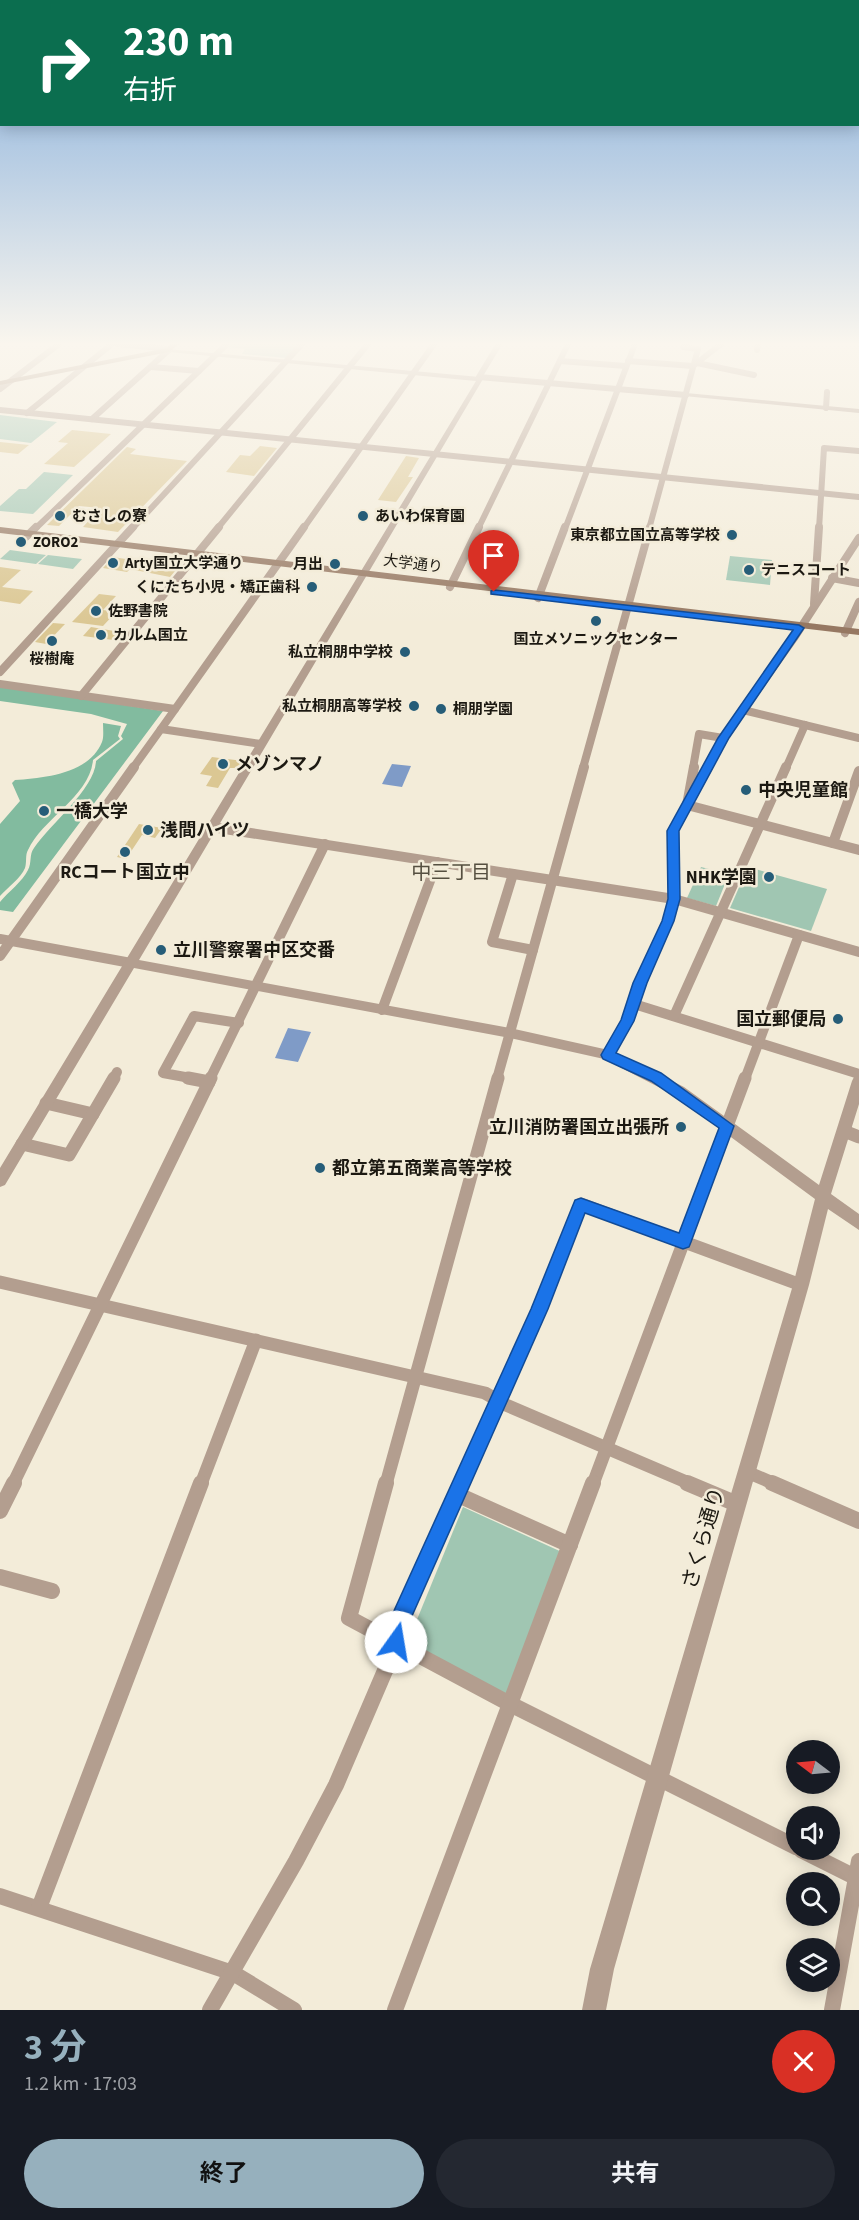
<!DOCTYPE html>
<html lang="ja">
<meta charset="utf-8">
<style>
:root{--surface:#171b24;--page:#242831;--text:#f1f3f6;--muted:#9ea1a6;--accent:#96b0bd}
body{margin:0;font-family:"Source Sans 3","Noto Sans JP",sans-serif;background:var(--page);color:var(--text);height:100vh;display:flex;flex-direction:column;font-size:22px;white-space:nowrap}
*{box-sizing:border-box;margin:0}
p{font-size:20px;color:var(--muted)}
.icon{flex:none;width:33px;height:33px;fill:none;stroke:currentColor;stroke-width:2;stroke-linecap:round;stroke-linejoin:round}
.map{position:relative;height:2010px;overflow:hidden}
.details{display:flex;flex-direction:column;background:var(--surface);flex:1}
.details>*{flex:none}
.guide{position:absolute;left:0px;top:0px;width:860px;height:126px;box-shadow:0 3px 15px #0003;background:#0b6e4f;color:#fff;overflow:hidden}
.needle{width:39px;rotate:286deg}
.buttons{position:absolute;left:786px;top:1740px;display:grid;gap:12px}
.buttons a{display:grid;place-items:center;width:54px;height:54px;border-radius:50%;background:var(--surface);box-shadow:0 3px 15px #0003;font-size:30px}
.pin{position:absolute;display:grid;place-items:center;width:51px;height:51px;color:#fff;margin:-62px -26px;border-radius:50% 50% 50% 0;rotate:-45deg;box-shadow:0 0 6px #0007}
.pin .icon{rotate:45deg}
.me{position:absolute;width:66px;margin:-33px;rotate:13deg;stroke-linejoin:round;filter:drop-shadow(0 0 4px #0008)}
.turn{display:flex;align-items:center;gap:21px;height:126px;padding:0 24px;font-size:27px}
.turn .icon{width:78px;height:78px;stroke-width:2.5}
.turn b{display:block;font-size:42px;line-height:51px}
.round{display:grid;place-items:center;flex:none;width:63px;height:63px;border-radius:32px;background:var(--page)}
.headline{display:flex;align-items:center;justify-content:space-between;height:102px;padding:0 24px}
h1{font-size:36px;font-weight:700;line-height:45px;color:var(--accent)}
.cta{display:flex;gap:12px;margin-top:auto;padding:12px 24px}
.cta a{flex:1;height:69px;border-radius:36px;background:var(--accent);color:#111;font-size:24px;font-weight:700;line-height:69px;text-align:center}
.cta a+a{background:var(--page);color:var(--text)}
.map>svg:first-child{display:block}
</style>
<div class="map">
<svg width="859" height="2010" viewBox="0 0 859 2010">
<rect width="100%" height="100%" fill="#f3ecd9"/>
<g fill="#a0c6b2">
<path d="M 231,344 L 300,344 L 287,358 L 242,354 L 245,349 L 228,347 Z"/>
<path d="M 0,415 L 57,422 L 31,443 L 0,439 Z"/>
<path d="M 44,472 L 73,475 L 33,514 L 0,511 L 0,506 L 19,489 L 26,489 Z"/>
<path d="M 10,550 L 46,555 L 36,564 L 0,559 Z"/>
<path d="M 48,555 L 82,559 L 73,569 L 38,564 Z"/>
<path d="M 730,556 L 772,560 L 770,585 L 726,580 Z"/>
<path d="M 701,867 L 729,874 L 716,906 L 687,898 Z"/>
<path d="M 748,867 L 827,889 L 811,931 L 730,908 Z"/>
<path d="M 463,1507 L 564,1553 L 509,1696 L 407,1644 Z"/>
</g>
<g fill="#82bb9f">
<path d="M 0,686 L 163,711 L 13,912 L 0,910 L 0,902 C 8,892 23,881 28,870 C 32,863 29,854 34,848 C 50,824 95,789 96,761 L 123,739 L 121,736 L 127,724 L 91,714 L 0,701 Z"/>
<path d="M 103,723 L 121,726 L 118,736 L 120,739 L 93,760 C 90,796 42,819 28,850 C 25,855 27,862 25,868 C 21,878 7,888 0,896 L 0,824 L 20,801 L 12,783 L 15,780 C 44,778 89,774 102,742 C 104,737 103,729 103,723 Z"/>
</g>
<g fill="#7f9bc7">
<path d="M 392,764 L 411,766 L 402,787 L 382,784 Z"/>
<path d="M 288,1028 L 311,1032 L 298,1062 L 275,1058 Z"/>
</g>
<g fill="#dbc793">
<path d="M 72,430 L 111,434 L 74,467 L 44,464 L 68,443 L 58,442 Z"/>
<path d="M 0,442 L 29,445 L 18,454 L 0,452 Z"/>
<path d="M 260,446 L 277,448 L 254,476 L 226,472 L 240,455 L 250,456 Z"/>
<path d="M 127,447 L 136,449 L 130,454 L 187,461 L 118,532 L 83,527 L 100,508 L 79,506 L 59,526 L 47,525 Z"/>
<path d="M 406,456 L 419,458 L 408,477 L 413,477 L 396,502 L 378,500 Z"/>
<path d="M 113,557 L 158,564 L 180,565 L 170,577 L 130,569 L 127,572 L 103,568 Z"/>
<path d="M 0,567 L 21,570 L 2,587 L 33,591 L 20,604 L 0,601 Z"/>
<path d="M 99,594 L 116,596 L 103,610 L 116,612 L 103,626 L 72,622 Z"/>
<path d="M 53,623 L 65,624 L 46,644 L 35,642 Z"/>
<path d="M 91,627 L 120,632 L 113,640 L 83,636 Z"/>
<path d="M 212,757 L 243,761 L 239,768 L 230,768 L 218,788 L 206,786 L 212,776 L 200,774 Z"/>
<path d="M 139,824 L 162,828 L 155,838 L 142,835 L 126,859 L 117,857 Z"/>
</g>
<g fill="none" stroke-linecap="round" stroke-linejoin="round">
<g stroke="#b39e8f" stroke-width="6">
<path d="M 118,344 L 170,349"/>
<path d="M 499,344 L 479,377 L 686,395"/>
<path d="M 757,350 L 758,344"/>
<path d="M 560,361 L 626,366"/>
<path d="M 628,361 L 693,366 L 721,344"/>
<path d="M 697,363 L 754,375"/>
<path d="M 151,367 L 199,371"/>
<path d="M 0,389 L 59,344"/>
<path d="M 826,408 L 827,392"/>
<path d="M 0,410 L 859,497"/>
<path d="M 27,413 L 112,344"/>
<path d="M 92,419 L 169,350"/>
<path d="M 35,529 L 227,344"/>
<path d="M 132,529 L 302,344"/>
<path d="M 217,529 L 368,344"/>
<path d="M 303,529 L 434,344"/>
<path d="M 478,529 L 568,344"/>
<path d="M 565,529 L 635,344"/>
<path d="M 649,529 L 698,349 L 683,347 L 687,344"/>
<path d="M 819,529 L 824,448 L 859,451"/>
</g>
<g stroke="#b39e8f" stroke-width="8">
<path d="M 26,537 L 36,527"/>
<path d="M 832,578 L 859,583"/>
<path d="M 450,587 L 479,527"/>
<path d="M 538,598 L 565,527"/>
<path d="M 814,604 L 819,527"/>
<path d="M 845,633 L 859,602"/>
<path d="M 0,672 L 133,527"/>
<path d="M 0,684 L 175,709"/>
<path d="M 81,696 L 219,527"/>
<path d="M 743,710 L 859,738"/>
<path d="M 161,729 L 304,527"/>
<path d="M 133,768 L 161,729 L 261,744"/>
<path d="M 583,768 L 650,527"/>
<path d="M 693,768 L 699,734 L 723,738"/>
<path d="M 707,768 L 723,738 L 794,638 L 859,538"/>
<path d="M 786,768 L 805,725"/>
</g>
<g stroke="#b39e8f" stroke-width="10">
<path d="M 694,767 L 687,805 L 859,850"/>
<path d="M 212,827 L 674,899 L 859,952"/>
<path d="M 833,843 L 859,771"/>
<path d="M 513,874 L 492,942 L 533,950"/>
<path d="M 0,939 L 131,963"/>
<path d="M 0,956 L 134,767"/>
<path d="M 634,1004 L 859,1074"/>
<path d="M 382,1010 L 437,862"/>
<path d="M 674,1016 L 786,767"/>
<path d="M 608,1055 L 627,1021 L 640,983 L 668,921 L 674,899 L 673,831 L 708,767"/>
<path d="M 113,1079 L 117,1072"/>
<path d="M 196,1079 L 163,1073 L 194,1016 L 239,1023"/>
<path d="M 210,1079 L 325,844"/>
<path d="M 497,1079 L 584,767"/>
<path d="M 745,1079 L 799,935"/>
</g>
<g stroke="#b39e8f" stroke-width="13">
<path d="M 188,1078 L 209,1082"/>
<path d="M 46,1103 L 93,1114"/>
<path d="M 844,1131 L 859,1137"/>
<path d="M 22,1144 L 69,1155 L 114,1078"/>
<path d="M 0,1282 L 485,1393 L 506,1405 L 691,1484"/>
<path d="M 747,1472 L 775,1484"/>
<path d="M 13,1484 L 211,1078"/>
<path d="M 201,1484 L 256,1340"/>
<path d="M 386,1484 L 498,1078"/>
<path d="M 461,1484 L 539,1309 L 581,1204 L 801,1285"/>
<path d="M 593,1484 L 745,1078"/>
</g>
<g stroke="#b39e8f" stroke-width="16">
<path d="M 386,1483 L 349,1618 L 510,1704 L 796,1847"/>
<path d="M 687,1483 L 737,1504"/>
<path d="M 772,1483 L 859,1521"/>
<path d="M 456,1494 L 570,1545"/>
<path d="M 0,1511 L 14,1483"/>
<path d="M 0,1577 L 52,1591"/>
<path d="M 801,1850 L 859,1879"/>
<path d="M 0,1896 L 233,1973 L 294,2010"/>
<path d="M 39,1908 L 201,1483"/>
<path d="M 210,2010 L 296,1861 L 336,1785 L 387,1666 L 398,1624 L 461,1483"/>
<path d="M 395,2010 L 593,1483"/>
<path d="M 832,2010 L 859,1861"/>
</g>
<g fill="#b39e8f" fill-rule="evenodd">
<path d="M 167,349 L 480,377 L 483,379 L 139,960 L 510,1028 L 613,1051 L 684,1087 L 819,1185 L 852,1081 L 854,1077 L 859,1076 L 859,1104 L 831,1194 L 859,1214 L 859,1230 L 828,1209 L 809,1285 L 614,1969 L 606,2010 L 582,2010 L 590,1969 L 793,1285 L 815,1199 L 674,1095 L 604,1059 L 510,1038 L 134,968 L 5,1185 L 0,1187 L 0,1168 L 476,381 L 169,352 Z"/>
<path d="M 686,393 L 859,409 L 859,413 L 684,396 L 682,395 Z"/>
</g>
<g fill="#967862" fill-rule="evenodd">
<path d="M 171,344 L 179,344 L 169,352 L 0,385 L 0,381 L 167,348 Z"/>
<path d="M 0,527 L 859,629 L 859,635 L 0,533 Z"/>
</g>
</g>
<linearGradient id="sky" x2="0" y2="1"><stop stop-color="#7eaadb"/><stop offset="0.55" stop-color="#faf6ee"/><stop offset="1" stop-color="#faf6ee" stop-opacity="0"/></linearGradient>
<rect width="859" height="625" fill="url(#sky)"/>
<path fill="#1a73e8" stroke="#114b97" stroke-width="1.5" d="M 494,590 L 799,625 L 804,628 L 729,738 L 679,831 L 680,899 L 674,921 L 647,983 L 634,1021 L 616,1053 L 661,1073 L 734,1126 L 691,1242 L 689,1247 L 683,1249 L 585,1213 L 548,1309 L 408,1625 L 404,1649 L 396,1652 L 389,1649 L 386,1642 L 388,1624 L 531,1309 L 575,1200 L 581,1198 L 679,1233 L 719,1128 L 651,1081 L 603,1059 L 601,1055 L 621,1020 L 633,983 L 662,921 L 668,899 L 667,831 L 718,738 L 793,630 L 491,594 L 491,591 Z"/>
<g fill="#265d78" stroke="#f3ecd9" stroke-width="2">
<circle cx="60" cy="516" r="6"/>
<circle cx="363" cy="516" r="6"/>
<circle cx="732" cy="535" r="6"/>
<circle cx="21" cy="542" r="6"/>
<circle cx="113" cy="563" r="6"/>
<circle cx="335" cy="564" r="6"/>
<circle cx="749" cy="570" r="6"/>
<circle cx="312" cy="587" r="6"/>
<circle cx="96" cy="611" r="6"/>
<circle cx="596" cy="621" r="6"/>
<circle cx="101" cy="635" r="6"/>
<circle cx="52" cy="641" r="6"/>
<circle cx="405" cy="652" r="6"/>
<circle cx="414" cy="706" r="6"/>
<circle cx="441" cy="709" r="6"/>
<circle cx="223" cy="764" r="6"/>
<circle cx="746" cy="790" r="6"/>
<circle cx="44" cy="811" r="6"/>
<circle cx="148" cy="830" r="6"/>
<circle cx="125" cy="852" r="6"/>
<circle cx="769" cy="877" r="6"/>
<circle cx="161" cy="950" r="6"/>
<circle cx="838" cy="1019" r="6"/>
<circle cx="681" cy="1127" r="6"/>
<circle cx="320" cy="1168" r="6"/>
</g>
<g text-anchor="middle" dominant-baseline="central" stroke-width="5" stroke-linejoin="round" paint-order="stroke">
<g font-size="15" font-weight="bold" fill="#1c1912" stroke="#f3ecd9" text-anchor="start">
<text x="72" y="516">むさしの寮</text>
<text x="375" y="516">あいわ保育園</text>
<text x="720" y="535" text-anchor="end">東京都立国立高等学校</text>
<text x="33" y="542">ZORO2</text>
<text x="125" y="563">Arty国立大学通り</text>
<text x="323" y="564" text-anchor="end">月出</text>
<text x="761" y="570">テニスコート</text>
<text x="300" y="587" text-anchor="end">くにたち小児・矯正歯科</text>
<text x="108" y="611">佐野書院</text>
<text x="113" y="635">カルム国立</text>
<text x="596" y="639" text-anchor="middle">国立メソニックセンター</text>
<text x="393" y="652" text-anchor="end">私立桐朋中学校</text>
<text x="52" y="659" text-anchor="middle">桜樹庵</text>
<text x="402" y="706" text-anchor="end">私立桐朋高等学校</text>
<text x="453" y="709">桐朋学園</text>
</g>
<g font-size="15" fill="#1c1912" stroke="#f3ecd9">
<text transform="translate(413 564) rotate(7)">大学通り</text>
</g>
<g font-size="18" font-weight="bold" fill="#1c1912" stroke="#f3ecd9" text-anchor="start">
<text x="235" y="764">メゾンマノ</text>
<text x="758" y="790">中央児童館</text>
<text x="56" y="811">一橋大学</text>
<text x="160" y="830">浅間ハイツ</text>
<text x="125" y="872" text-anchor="middle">RCコート国立中</text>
<text x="757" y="877" text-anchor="end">NHK学園</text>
<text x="173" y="950">立川警察署中区交番</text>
<text x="826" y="1019" text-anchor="end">国立郵便局</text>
<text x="669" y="1127" text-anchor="end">立川消防署国立出張所</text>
<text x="332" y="1168">都立第五商業高等学校</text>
</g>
<g font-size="20" fill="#554f40" stroke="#f3ecd9">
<text x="451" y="873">中三丁目</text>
</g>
<g font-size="21" fill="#1c1912" stroke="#f3ecd9">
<text transform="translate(703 1538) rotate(-74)">さくら通り</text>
</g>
</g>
</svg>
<div class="buttons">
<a><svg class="needle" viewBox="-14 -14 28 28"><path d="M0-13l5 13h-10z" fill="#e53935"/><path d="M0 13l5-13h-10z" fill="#9ea1a6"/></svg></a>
<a><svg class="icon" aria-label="sound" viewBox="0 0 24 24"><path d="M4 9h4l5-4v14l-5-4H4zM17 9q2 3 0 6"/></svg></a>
<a><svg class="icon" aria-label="search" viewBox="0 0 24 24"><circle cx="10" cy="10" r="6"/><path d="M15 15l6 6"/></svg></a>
<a><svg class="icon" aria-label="layers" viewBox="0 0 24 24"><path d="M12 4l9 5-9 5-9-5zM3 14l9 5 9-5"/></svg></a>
</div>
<div class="pin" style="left:494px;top:592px;background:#d93025"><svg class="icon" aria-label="arrive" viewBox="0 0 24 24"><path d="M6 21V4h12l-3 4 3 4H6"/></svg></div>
<svg class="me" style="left:396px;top:1642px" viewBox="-20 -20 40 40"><circle r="19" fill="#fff"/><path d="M0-13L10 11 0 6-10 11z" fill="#1a73e8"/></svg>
<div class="guide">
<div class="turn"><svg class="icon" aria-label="right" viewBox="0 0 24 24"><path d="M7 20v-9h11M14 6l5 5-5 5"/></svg><div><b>230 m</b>右折</div></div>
</div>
</div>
<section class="details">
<div class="headline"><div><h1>3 分</h1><p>1.2 km · 17:03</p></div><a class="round" style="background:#d93025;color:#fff"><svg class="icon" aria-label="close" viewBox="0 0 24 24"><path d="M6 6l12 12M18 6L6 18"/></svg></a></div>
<div class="cta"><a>終了</a><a>共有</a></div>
</section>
